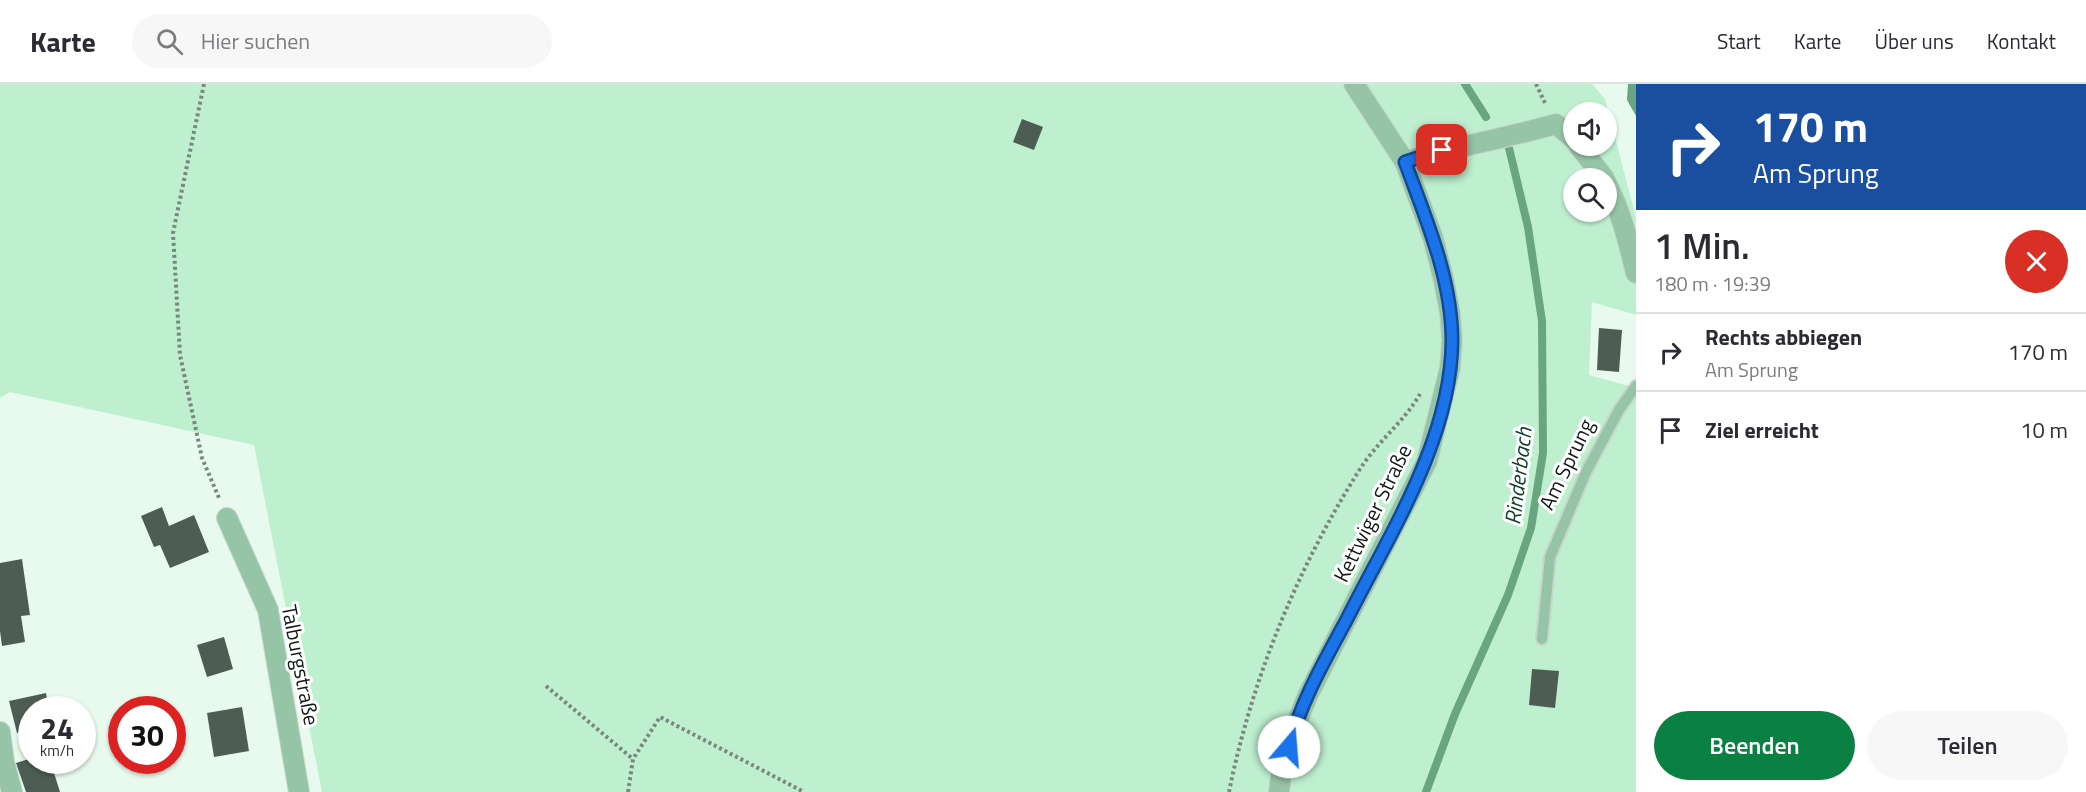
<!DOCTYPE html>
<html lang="de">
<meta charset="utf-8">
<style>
:root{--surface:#fff;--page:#f7f7f7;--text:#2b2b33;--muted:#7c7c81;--line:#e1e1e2;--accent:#0b8043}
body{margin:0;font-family:"Titillium Web",sans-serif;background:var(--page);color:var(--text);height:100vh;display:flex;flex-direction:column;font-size:22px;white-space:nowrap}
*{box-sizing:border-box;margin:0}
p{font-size:20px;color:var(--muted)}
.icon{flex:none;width:33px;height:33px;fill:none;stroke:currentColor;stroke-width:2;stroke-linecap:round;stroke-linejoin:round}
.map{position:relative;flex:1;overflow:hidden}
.panel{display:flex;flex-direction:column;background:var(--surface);width:450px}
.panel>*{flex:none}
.top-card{background:#1a4fa0;color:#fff;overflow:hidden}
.fabs{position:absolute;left:1563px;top:18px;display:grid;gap:12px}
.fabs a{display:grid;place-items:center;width:54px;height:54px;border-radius:50%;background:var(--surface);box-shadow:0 2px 4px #0004;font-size:30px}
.speed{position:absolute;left:18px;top:612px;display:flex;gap:12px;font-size:30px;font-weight:700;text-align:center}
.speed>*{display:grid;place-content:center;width:78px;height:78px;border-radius:50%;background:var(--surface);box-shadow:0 2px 4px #0004;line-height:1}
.speed small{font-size:15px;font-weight:400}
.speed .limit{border:9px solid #d22;background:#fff;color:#111}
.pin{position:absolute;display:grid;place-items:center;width:51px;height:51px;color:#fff;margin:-26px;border-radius:12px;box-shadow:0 3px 9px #0006}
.me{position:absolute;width:66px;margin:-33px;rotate:18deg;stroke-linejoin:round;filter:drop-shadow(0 0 4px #0008)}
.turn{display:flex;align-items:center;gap:21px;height:126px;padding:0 18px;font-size:27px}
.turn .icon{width:78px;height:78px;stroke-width:2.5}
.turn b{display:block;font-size:42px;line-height:51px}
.round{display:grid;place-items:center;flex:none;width:63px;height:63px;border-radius:32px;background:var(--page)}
.summary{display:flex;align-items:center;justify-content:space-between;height:102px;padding:0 18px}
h1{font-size:36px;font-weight:600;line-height:45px}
.action{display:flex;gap:12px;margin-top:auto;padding:12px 18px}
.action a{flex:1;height:69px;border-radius:36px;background:var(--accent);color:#fff;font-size:24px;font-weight:600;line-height:69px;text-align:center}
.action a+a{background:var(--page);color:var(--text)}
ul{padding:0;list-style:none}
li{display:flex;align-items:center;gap:18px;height:78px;padding:0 18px;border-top:2px solid var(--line)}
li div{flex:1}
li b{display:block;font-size:22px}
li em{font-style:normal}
header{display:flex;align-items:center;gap:36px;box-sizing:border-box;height:84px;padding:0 30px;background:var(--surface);border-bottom:2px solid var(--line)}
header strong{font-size:28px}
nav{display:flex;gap:33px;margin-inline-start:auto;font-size:21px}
.search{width:420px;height:54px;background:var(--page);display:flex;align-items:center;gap:15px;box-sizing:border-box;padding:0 21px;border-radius:33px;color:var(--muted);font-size:22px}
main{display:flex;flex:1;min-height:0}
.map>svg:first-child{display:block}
</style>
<header>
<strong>Karte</strong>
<div class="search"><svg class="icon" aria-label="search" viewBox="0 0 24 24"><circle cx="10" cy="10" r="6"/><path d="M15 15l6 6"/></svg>Hier suchen</div>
<nav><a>Start</a><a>Karte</a><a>Über uns</a><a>Kontakt</a></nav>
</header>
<main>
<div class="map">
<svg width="1636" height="708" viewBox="0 0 1636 708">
<rect width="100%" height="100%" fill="#e7faed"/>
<path fill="#bef0d0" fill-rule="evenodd" d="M 0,0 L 1592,0 L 1605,15 L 1636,134 L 1636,231 L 1592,218 L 1589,291 L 1636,304 L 1636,708 L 322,708 L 254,361 L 10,308 L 0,314 ZM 1574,28 L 1606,28 L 1606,62 L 1574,62 ZM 1574,94 L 1606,94 L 1606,128 L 1574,128 Z"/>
<path fill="#6aa581" d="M 1628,0 L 1636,0 L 1636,32 L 1627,16 Z"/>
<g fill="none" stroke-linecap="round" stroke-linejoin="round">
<g stroke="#6aa581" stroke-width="8">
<path d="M 1465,0 L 1486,33"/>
<path d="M 1426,708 L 1455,630 L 1508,511 L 1531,444 L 1543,369 L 1542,237 L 1528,143 L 1509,64"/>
</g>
</g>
<g fill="#4d5d53">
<path d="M 1022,35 L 1043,43 L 1034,66 L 1013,58 Z"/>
<path d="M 1599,244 L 1622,246 L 1619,288 L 1597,286 Z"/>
<path d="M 162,423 L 169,442 L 194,431 L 209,468 L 170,484 L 160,461 L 154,463 L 141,432 Z"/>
<path d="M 22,475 L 30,531 L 21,532 L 25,558 L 2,562 L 0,547 L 0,479 Z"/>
<path d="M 224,553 L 233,585 L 207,593 L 197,561 Z"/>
<path d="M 1532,585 L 1559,587 L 1555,624 L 1529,621 Z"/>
<path d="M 46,609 L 49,626 L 32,626 L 32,646 L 17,649 L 9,617 Z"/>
<path d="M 242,623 L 249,667 L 214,673 L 207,629 Z"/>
<path d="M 32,674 L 32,676 L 50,676 L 60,708 L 26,708 L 16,679 Z"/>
</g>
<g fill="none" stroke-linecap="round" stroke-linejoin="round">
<defs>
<path id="service" d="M 1542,555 L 1550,473 L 1586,388 L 1619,326 L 1636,302"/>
<g id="minor">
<path d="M 1579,62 L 1604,94"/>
<path d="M 1405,78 C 1455,63 1506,54 1556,40 L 1574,55"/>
<path d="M 1606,98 C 1621,127 1628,157 1636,189"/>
<path d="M 227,434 L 268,526 L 299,708"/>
<path d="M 0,648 L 4,678 L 12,708"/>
<path d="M 1279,708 C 1282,674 1295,642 1308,611 L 1427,377 L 1450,284 L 1452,256 L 1450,229 L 1443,193 L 1433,154 L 1405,78 L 1354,0"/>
</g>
</defs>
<use href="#service" stroke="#c5d6ca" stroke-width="14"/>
<use href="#minor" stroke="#c5d6ca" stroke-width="22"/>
<g stroke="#7a877e" stroke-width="4" stroke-dasharray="3 3" stroke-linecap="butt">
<path d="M 204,0 L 173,149 L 180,271 L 202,374 L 219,414"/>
<path d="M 1536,0 L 1546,21"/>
<path d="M 546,602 L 633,675"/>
<path d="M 628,708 L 633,675 L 660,633 L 804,708"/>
<path d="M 1229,708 C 1252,594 1298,483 1360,385 C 1377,358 1404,338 1420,310"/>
</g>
<use href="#service" stroke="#96c4a6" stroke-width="10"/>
<use href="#minor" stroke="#96c4a6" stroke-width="20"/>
</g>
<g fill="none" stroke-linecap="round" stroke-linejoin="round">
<defs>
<path id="route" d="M 1289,663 C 1301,617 1325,576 1347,535 C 1390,449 1451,356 1452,257 C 1452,195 1426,135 1405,78 L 1442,66"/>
</defs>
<use href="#route" stroke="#114b97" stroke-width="15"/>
<use href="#route" stroke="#1a73e8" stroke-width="10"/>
</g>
<g text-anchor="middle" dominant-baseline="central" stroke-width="6" stroke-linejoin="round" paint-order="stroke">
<g font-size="21" fill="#121914" stroke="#fff">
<text transform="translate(1566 380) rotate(-64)">Am Sprung</text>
<text transform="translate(1372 429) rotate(-64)">Kettwiger Straße</text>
<text transform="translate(301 581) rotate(79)">Talburgstraße</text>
</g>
<g font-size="22" font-style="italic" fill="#134128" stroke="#fff">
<text transform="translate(1518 392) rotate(-83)">Rinderbach</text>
</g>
</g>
</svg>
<div class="fabs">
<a><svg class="icon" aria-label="sound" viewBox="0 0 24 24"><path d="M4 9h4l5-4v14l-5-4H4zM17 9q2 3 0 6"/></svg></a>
<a><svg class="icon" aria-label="search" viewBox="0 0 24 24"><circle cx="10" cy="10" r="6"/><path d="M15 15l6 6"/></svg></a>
</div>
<div class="speed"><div>24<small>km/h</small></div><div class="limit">30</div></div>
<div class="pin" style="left:1442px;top:66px;background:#d93025"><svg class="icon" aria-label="arrive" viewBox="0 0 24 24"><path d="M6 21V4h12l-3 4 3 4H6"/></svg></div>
<svg class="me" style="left:1289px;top:663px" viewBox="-20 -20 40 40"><circle r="19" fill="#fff"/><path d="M0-13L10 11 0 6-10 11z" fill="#1a73e8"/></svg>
</div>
<section class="panel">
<div class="top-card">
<div class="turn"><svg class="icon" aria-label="right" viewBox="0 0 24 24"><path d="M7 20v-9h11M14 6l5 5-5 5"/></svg><div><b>170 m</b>Am Sprung</div></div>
</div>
<div class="summary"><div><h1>1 Min.</h1><p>180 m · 19:39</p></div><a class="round" style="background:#d93025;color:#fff"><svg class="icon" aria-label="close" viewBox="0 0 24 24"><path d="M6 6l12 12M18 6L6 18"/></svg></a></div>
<ul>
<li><svg class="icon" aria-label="right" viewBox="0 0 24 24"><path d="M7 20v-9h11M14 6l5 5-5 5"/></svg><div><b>Rechts abbiegen</b><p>Am Sprung</p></div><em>170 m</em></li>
<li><svg class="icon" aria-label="arrive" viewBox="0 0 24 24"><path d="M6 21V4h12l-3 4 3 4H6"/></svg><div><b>Ziel erreicht</b></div><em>10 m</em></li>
</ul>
<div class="action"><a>Beenden</a><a>Teilen</a></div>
</section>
</main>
